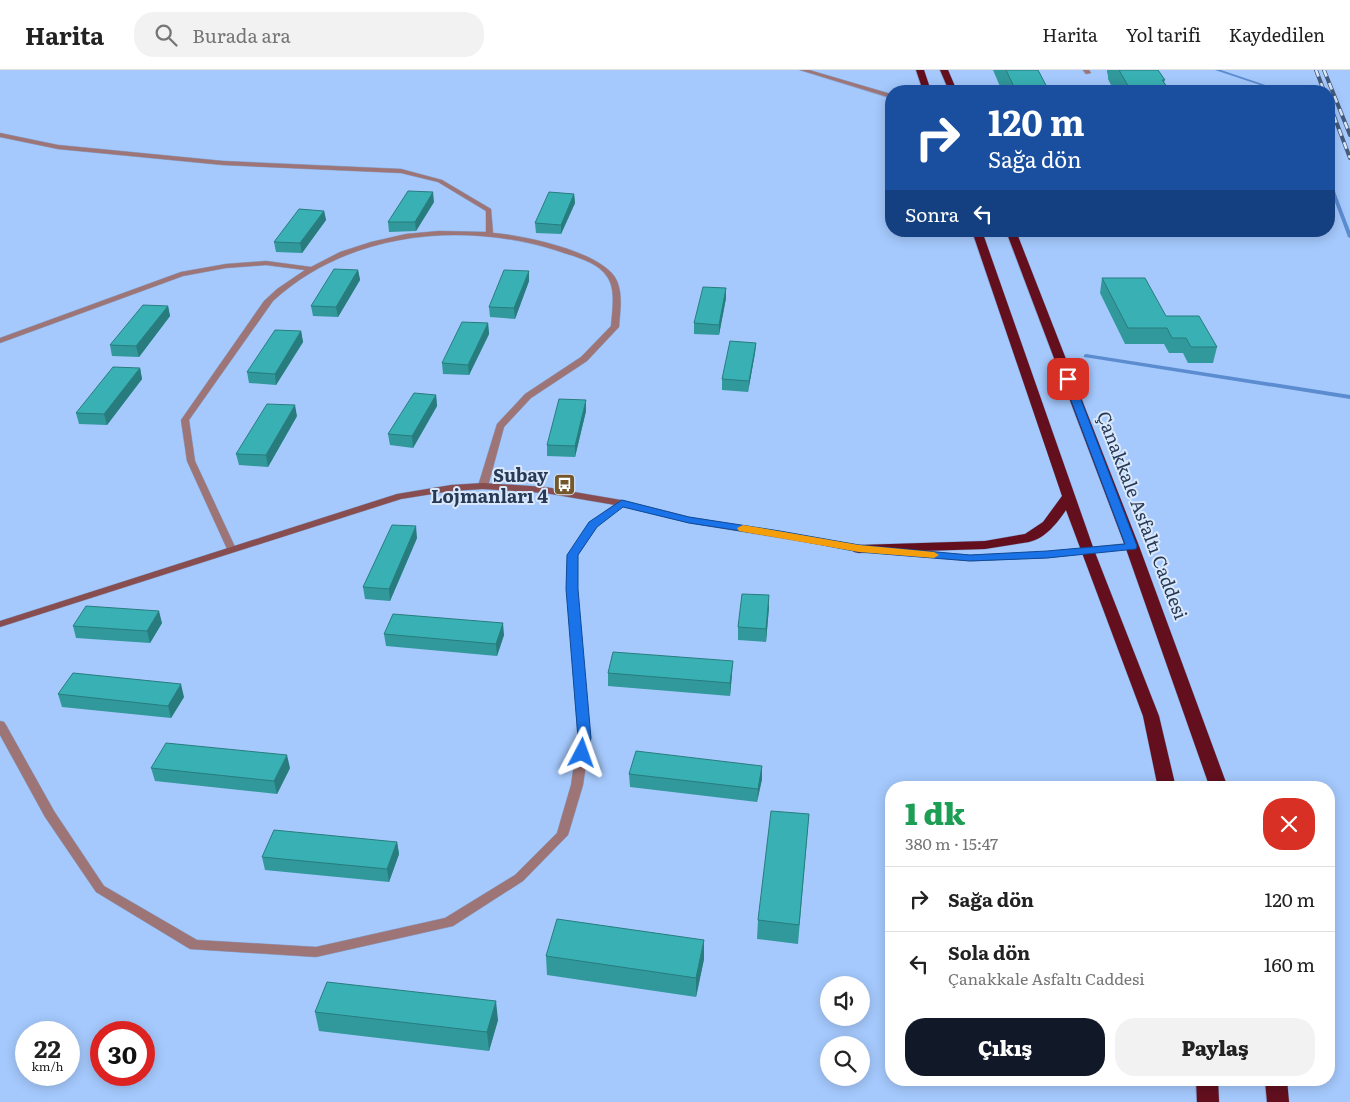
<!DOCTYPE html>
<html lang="tr">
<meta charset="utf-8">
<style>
:root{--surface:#fff;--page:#f2f2f2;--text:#222;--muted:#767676;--line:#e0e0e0;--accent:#111827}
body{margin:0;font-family:Literata,serif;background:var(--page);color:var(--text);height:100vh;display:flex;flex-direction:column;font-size:19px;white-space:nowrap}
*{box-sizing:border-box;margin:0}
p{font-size:16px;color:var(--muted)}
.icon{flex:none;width:28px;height:28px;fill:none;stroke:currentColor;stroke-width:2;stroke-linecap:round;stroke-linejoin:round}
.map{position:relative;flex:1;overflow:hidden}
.drawer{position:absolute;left:885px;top:711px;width:450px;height:305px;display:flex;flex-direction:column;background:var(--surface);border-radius:20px;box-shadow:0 2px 12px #0003}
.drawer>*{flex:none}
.hud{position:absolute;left:885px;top:15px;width:450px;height:152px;border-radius:20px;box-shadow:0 2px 12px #0003;background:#1a4fa0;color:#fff;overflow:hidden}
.buttons{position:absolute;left:820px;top:906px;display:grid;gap:10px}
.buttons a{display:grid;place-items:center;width:50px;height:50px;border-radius:50%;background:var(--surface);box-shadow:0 2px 12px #0003;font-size:25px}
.speed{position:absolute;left:15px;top:951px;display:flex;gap:10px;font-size:25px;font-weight:700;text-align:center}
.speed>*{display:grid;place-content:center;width:65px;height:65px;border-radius:50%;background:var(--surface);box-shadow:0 2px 12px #0003;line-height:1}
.speed small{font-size:12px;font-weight:400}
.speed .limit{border:8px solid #d22;background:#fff;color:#111}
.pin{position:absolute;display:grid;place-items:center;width:42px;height:42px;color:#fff;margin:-21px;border-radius:10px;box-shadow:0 2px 8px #0006}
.me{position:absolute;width:55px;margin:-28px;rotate:4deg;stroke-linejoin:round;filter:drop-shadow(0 0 4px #0008)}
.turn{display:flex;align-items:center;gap:18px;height:105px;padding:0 20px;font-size:22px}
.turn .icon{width:65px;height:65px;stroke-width:2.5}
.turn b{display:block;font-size:35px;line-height:42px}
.then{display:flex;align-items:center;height:48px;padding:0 20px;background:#0003;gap:10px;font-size:19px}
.round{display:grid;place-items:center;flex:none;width:52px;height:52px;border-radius:20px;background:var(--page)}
.head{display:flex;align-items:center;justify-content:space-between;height:85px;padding:0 20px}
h1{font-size:30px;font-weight:800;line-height:38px;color:#1e9e55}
.button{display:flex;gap:10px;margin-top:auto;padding:10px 20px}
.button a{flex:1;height:58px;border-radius:20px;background:var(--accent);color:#fff;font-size:20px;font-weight:800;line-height:58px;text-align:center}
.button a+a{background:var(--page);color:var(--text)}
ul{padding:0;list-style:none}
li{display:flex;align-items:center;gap:15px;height:65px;padding:0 20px;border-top:1px solid var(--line)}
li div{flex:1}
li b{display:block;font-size:19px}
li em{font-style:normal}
header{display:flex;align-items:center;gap:30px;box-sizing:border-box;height:70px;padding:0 25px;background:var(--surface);border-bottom:1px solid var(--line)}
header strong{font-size:24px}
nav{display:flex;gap:28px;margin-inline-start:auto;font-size:18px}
.search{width:350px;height:45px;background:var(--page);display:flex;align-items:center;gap:12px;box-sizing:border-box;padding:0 18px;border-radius:20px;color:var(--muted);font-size:19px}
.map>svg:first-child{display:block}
</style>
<header>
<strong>Harita</strong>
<div class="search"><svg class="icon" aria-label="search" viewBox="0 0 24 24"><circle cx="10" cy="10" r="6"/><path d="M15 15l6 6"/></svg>Burada ara</div>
<nav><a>Harita</a><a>Yol tarifi</a><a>Kaydedilen</a></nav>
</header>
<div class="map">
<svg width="1350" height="1032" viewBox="0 0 1350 1032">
<rect width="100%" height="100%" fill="#a5c9fd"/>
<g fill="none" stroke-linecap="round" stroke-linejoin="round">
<g fill="#5c8cd0" fill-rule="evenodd">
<path d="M 1215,0 L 1221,0 L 1283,21 L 1278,21 Z"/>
<path d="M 1329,110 L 1331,111 L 1350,161 L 1350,168 L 1348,167 L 1329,116 Z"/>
<path d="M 1086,284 L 1350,325 L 1350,329 L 1084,287 L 1084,285 Z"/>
</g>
<defs>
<g id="street">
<path d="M 800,0 L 809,0 L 891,24 L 891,28 Z"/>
<path d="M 1083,0 L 1089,0 L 1091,3 L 1086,4 Z"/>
<path d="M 0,63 L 58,75 L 223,91 L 401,99 L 442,110 L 491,139 L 493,163 C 522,165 605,182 617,211 C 623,225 620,242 619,257 L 587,291 L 531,328 L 504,357 L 488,416 L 483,419 L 478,416 L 497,354 L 525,324 L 581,287 L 611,256 C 612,242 616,221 608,208 C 598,191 572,186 555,180 C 461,151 348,162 273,231 L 189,350 L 195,391 L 236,479 L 234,481 L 228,481 L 187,391 L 181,350 L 264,231 L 277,219 L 305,200 L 266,195 L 226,198 L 183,206 L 0,273 L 0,268 L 181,202 L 226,194 L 266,191 L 311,197 L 340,182 L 371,172 L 406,164 L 439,161 L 486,162 L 486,141 L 438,112 L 401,103 L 223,95 L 58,79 L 0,67 Z"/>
<path d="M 621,430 L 626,433 L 624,435 L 597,456 L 578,485 L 577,519 L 590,668 L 583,715 L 568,765 L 523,811 L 453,856 L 316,887 L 190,879 L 96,822 L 45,747 L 0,665 L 0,651 L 4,652 L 6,655 L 54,741 L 104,816 L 197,870 L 316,877 L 445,848 L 515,805 L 557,763 L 571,715 L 578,668 L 567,519 L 568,485 L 590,452 Z"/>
</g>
<g id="secondary">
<path d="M 483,413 L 545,417 L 621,430 L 689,447 L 865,476 L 870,479 L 865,482 L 689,453 L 621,436 L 545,423 L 483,419 L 451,421 L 401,429 L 0,557 L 0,551 L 397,424 L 451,415 Z"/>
<path d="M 1132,473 L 1137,476 L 1135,478 L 1047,488 L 970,491 L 884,484 L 879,481 L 884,478 L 970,485 L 1047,482 Z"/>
</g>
<g id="highway">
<path d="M 916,0 L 924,0 L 931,21 L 923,21 Z"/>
<path d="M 940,0 L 948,0 L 957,21 L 949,21 Z"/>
<path d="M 972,161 L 982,161 L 1094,480 L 1159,646 L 1176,718 L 1158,718 L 1143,646 L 1066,440 C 1057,453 1046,468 1029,472 L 985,479 L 859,483 L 854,482 L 852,479 L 854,476 L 859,475 L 985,471 L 1025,464 L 1043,452 L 1062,426 Z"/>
<path d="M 1006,161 L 1016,161 L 1139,476 L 1228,718 L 1210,718 L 1125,476 Z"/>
<path d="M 1196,1010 L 1218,1010 L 1219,1032 L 1197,1032 Z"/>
<path d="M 1265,1010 L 1287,1010 L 1289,1032 L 1267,1032 Z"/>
</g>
</defs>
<use href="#street" stroke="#87a6d4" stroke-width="1"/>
<use href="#secondary" stroke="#87a6d4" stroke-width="1"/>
<use href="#highway" stroke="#87a6d4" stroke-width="1"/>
<use href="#street" fill="#9e7576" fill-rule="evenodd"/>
<use href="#secondary" fill="#874d4f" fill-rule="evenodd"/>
<use href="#highway" fill="#630f1e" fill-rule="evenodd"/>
<defs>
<g id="rail">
<path d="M 1316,0 L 1324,21"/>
<path d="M 1324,0 L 1350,65"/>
<path d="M 1329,33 L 1350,88"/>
</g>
</defs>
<use href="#rail" stroke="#445b7b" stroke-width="4"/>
<use href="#rail" stroke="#dae8fc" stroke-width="2.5" stroke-dasharray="7" stroke-linecap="butt"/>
</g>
<g fill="#31989b">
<path d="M 993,0 L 1038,0 L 1049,21 L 1002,21 Z"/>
<path d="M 1107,0 L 1158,0 L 1165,10 L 1164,12 L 1170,21 L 1114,21 L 1108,9 L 1108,6 L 1107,2 Z"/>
<path d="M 574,124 L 575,133 L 561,164 L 536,163 L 535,153 Z"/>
<path d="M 434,132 L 416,161 L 389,162 L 388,152 Z"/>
<path d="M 324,141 L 326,150 L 302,183 L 276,182 L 274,172 Z"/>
<path d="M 358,200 L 360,210 L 338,247 L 313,246 L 311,236 Z"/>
<path d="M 529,201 L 529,211 L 515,249 L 490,247 L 489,237 Z"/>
<path d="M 1102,208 L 1217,277 L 1213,293 L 1188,293 L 1183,283 L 1169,283 L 1164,274 L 1125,274 L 1100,223 Z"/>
<path d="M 726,228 L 719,265 L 694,264 L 694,253 Z"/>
<path d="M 168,236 L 170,246 L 139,287 L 112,286 L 110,275 Z"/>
<path d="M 488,253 L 489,264 L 469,305 L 443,304 L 442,293 Z"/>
<path d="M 301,261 L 303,272 L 276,315 L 249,313 L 247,302 Z"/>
<path d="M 756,273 L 755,283 L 748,322 L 722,320 L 722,309 Z"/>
<path d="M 140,298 L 142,309 L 107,355 L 79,354 L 76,343 Z"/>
<path d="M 436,325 L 437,336 L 413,378 L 390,375 L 388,364 Z"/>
<path d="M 586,341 L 575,387 L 547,386 L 547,375 Z"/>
<path d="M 297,346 L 268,397 L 239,395 L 236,384 Z"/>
<path d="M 417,468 L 390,531 L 365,529 L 363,517 Z"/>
<path d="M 769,537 L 766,572 L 738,570 L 738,557 Z"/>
<path d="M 162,553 L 150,573 L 76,568 L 73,556 Z"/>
<path d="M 384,564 L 504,565 L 497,586 L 386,576 Z"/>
<path d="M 608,603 L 732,604 L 730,626 L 608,616 Z"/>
<path d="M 58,624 L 184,627 L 171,648 L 62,637 Z"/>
<path d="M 762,696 L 762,709 L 757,732 L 630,717 L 629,704 Z"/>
<path d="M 151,698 L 290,698 L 277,724 L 155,711 Z"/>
<path d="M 809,744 L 798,874 L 757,869 L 758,850 Z"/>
<path d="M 397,772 L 399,784 L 389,812 L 265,800 L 262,787 Z"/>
<path d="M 546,886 L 704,889 L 696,927 L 547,905 Z"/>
<path d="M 315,942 L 498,950 L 489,981 L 319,961 Z"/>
</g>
<g fill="#287c7e">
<path d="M 433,122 L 434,132 L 416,161 L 415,152 Z"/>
<path d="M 574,124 L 575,133 L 561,164 L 561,155 Z"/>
<path d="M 324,141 L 326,150 L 302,183 L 300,173 Z"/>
<path d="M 358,200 L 360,210 L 338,247 L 336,237 Z"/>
<path d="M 529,201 L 529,211 L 515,249 L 514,238 Z"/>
<path d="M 726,218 L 726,228 L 719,265 L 719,255 Z"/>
<path d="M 168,236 L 170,246 L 139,287 L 136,276 Z"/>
<path d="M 488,253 L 489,264 L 469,305 L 468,295 Z"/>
<path d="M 301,261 L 303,272 L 276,315 L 275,304 Z"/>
<path d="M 756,273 L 755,283 L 748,322 L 749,311 Z"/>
<path d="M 140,298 L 142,309 L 107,355 L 104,344 Z"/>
<path d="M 436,325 L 437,336 L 413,378 L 412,366 Z"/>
<path d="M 586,330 L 586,341 L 575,387 L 575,376 Z"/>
<path d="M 295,335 L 297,346 L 268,397 L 266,385 Z"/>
<path d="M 416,456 L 417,468 L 390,531 L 389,519 Z"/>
<path d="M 769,525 L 769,537 L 766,572 L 766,559 Z"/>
<path d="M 159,541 L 162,553 L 150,573 L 147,561 Z"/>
<path d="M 503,553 L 504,565 L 497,586 L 496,574 Z"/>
<path d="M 733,591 L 732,604 L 730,626 L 730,613 Z"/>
<path d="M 181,614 L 184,627 L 171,648 L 168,636 Z"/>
<path d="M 287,685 L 290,698 L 277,724 L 274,711 Z"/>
<path d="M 762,696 L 762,709 L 757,732 L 758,719 Z"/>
<path d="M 397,772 L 399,784 L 389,812 L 387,799 Z"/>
<path d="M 704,870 L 704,889 L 696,927 L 696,908 Z"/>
<path d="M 496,931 L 498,950 L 489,981 L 487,962 Z"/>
</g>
<g fill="#39b1b4" stroke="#287c7e">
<path d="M 1006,0 L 1038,0 L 1049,21 L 1016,21 Z"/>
<path d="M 1119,0 L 1158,0 L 1165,10 L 1162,10 L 1170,21 L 1131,21 Z"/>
<path d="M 408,121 L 433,122 L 415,152 L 388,152 Z"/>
<path d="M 549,122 L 574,124 L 561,155 L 535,153 Z"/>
<path d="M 299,139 L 324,141 L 300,173 L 274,172 Z"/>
<path d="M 334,199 L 358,200 L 336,237 L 311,236 Z"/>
<path d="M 504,200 L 529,201 L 514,238 L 489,237 Z"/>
<path d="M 1102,208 L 1145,208 L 1166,246 L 1199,246 L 1217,277 L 1191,277 L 1186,268 L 1172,268 L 1167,258 L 1128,258 Z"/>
<path d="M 703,217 L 726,218 L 719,255 L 694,253 Z"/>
<path d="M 143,235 L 168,236 L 136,276 L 110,275 Z"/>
<path d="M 462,252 L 488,253 L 468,295 L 442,293 Z"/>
<path d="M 275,260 L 301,261 L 275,304 L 247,302 Z"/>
<path d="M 730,271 L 756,273 L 749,311 L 722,309 Z"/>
<path d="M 113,297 L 140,298 L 104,344 L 76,343 Z"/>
<path d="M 414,323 L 436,325 L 412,366 L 388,364 Z"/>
<path d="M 559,329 L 586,330 L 575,376 L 547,375 Z"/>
<path d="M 267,334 L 295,335 L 266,385 L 236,384 Z"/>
<path d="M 392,455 L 416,456 L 389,519 L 363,517 Z"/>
<path d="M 742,524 L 769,525 L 766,559 L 738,557 Z"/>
<path d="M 86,536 L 159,541 L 147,561 L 73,556 Z"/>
<path d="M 393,544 L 503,553 L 496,574 L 384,564 Z"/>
<path d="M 613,582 L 733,591 L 730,613 L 608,603 Z"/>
<path d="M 73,603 L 181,614 L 168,636 L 58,624 Z"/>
<path d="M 166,673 L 287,685 L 274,711 L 151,698 Z"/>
<path d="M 636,681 L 762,696 L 758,719 L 629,704 Z"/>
<path d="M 771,741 L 809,744 L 799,855 L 758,850 Z"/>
<path d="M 274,760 L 397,772 L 387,799 L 262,787 Z"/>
<path d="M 557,849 L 704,870 L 696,908 L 546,886 Z"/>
<path d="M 327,912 L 496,931 L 487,962 L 315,942 Z"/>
</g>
<path fill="#1a73e8" stroke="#114b97" d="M 1068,306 L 1073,309 L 1137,476 L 1136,479 L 1047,488 L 970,491 L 859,482 L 780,467 L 689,453 L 623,437 L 597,457 L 578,485 L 578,519 L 591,668 L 586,687 L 577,687 L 575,683 L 578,668 L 566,519 L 567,485 L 589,452 L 622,430 L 689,447 L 780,461 L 859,475 L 970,485 L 1047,481 L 1125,474 L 1063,309 Z"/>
<path fill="#f59e0b" d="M 743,455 L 859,475 L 934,482 L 939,485 L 934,488 L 859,482 L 739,461 L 737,458 Z"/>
<defs>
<symbol id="bus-square" viewBox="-11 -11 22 22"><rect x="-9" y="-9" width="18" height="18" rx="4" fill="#74582b" stroke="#dae8fc"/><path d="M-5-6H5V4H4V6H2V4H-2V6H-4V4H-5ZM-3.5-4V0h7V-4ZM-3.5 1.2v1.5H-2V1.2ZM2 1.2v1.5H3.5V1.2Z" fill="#fff"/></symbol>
</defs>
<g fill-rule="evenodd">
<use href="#bus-square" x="552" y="402" width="25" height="25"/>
</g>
<g text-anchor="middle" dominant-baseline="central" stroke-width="4" stroke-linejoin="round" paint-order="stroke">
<g font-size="18" font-weight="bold" fill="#273954" stroke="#dae8fc" text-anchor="end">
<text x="548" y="404">Subay<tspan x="548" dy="21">Lojmanları 4</tspan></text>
</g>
<g font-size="18" fill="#273954" stroke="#dae8fc">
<text transform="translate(1143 445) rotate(69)">Çanakkale Asfaltı Caddesi</text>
</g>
</g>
</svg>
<div class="buttons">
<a><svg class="icon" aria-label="sound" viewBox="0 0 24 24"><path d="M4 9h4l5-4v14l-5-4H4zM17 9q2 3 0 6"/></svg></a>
<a><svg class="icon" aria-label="search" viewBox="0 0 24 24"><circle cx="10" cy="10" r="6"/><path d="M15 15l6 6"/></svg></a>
</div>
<div class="speed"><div>22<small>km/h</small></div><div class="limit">30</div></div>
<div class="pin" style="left:1068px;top:309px;background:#d93025"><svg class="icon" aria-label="arrive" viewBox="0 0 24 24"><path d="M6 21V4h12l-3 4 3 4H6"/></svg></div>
<svg class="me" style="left:582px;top:683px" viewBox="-20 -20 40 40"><path d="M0-17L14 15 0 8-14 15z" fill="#1a73e8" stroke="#fff" stroke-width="4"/></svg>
<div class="hud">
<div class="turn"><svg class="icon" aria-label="right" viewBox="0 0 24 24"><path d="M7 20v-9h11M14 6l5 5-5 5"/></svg><div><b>120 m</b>Sağa dön</div></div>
<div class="then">Sonra<svg class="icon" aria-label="left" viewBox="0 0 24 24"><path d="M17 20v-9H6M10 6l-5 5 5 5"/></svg></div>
</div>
<section class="drawer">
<div class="head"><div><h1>1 dk</h1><p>380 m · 15:47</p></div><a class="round" style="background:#d93025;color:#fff"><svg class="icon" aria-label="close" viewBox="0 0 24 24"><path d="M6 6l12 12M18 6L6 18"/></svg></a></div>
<ul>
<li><svg class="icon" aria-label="right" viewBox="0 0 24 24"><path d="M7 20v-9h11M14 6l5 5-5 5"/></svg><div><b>Sağa dön</b></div><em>120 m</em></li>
<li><svg class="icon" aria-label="left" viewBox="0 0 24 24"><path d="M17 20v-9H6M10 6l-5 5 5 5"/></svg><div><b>Sola dön</b><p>Çanakkale Asfaltı Caddesi</p></div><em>160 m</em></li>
</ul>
<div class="button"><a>Çıkış</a><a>Paylaş</a></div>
</section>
</div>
